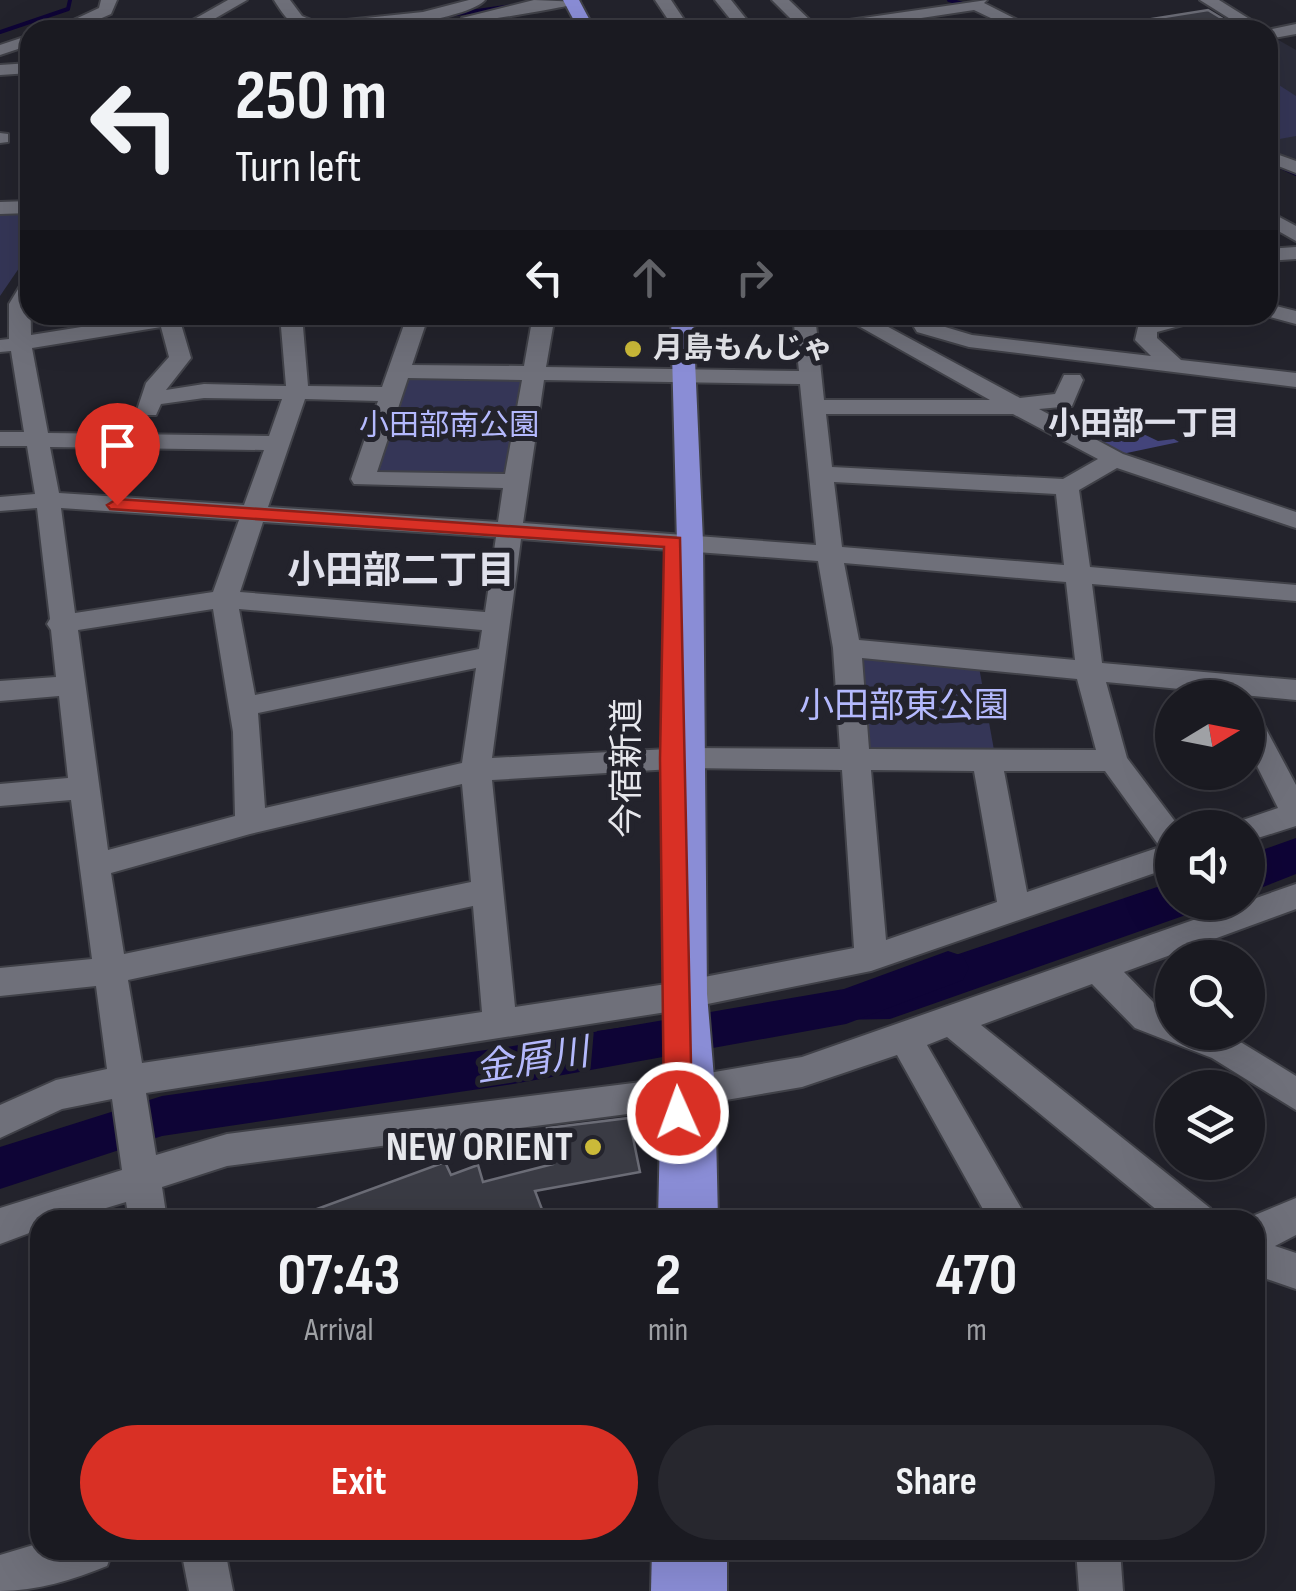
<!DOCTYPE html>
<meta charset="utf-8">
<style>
:root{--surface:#1a1a21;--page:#27272e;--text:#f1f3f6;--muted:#9fa1a5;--line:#38383f;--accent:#d93025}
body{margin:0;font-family:"Sofia Sans Condensed","Noto Sans JP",sans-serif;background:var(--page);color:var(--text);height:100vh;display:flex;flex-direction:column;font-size:38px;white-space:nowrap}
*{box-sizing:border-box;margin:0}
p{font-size:32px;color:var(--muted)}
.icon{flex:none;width:55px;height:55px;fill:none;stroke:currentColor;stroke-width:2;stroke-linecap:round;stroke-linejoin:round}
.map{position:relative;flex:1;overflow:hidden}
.side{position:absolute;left:30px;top:1210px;width:1235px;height:350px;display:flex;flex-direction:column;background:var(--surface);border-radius:30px;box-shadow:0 10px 40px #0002,0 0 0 2px var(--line)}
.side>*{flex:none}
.hud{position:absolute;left:20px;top:20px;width:1258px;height:305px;border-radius:30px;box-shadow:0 10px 40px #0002,0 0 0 2px var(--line);background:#1a1a21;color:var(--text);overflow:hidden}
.needle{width:65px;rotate:80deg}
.tools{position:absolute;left:1155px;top:680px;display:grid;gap:20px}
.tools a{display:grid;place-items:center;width:110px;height:110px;border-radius:50%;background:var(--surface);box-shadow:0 10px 40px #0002,0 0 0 2px var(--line);font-size:50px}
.pin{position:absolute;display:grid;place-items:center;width:85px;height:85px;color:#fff;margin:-102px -42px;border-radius:50% 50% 50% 0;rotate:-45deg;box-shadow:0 0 10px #0007}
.pin .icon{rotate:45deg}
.me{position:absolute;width:110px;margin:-55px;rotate:358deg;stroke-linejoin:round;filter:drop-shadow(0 0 8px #0008)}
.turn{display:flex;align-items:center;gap:35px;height:210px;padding:0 50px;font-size:45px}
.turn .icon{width:130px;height:130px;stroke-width:2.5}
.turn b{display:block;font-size:70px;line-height:85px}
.lanes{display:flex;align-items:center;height:95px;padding:0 50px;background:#0003;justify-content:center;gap:50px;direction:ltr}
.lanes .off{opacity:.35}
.eta{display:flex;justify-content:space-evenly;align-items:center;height:170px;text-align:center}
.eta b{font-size:60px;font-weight:700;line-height:70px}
.cta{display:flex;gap:20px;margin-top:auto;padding:20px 50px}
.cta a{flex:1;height:115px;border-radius:60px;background:var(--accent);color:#fff;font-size:40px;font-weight:700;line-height:115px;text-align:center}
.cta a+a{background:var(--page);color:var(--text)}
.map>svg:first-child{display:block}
</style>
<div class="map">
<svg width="1296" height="1591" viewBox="0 0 1296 1591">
<rect width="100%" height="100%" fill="#23232c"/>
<path fill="#2c2d3b" d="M 1275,38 L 1296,50 L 1296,162 L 1268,150 L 1268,39 Z"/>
<g fill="#353657">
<path d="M 1268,78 L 1296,96 L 1296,136 L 1268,141 Z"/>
<path d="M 30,213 L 30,252 L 0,296 L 0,214 Z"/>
<path d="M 402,373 L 528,377 L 512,478 L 369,476 Z"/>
<path d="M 854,656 L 979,667 L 994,750 L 863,752 Z"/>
</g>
<path fill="#43447b" d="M 1137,431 L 1158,441 L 1174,439 L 1179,442 L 1122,454 L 1089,436 Z"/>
<g fill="#0e0436">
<path d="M 1296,838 L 1296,874 L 1248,893 L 1248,855 Z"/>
<path d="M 1172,882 L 1172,902 L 1220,903 L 890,1019 L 721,1022 L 592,1052 L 597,1031 L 730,1012 L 830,1009 L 896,996 L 914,969 Z"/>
</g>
<path fill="#23232c" d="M 720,1008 L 720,1027 L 644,1045 L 645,1019 Z"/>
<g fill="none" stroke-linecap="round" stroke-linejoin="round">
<g stroke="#0e0436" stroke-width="4">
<path d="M 949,0 L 967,5"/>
<path d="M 442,16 L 518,5"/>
<path d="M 0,32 L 68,9 L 70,0"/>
<path d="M 1268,161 L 1296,174"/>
</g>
<path fill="#0e0436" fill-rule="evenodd" d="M 948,951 L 963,956 L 969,968 L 963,980 L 846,1024 L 513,1084 L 162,1136 L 0,1189 L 0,1147 L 162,1096 L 513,1046 L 844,989 Z"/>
</g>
<g fill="#3a3b44" stroke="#6b6c76" stroke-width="2.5">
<path d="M 1208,10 L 1241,30 L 1140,30 L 1139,21 Z"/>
<path d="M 629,1118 L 640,1172 L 535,1191 L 546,1220 L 287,1220 L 445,1162 L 451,1175 L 478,1165 L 483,1182 L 553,1164 L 547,1128 Z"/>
</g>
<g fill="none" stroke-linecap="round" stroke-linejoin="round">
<defs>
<g id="minor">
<path d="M 101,0 L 117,0 L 111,14 L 74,30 L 52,30 L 99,8 Z"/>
<path d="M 228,0 L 247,0 L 195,30 L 175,30 Z"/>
<path d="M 274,0 L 290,0 L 302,16 L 318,23 L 423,12 L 469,0 L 485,0 C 468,21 328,39 301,28 C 289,24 281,11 274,0 Z"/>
<path d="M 534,0 L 580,2 C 573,7 488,19 470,23 L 462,18 Z"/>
<path d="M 655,0 L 671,0 L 691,30 L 675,30 Z"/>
<path d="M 715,0 L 731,0 L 755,30 L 739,30 Z"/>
<path d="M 772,0 L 789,0 L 815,25 L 987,0 L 984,3 L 1037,30 L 1016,30 L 974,10 L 842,30 L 802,30 Z"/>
<path d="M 1200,0 L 1219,0 L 1267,30 L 1296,24 L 1296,34 L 1268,39 L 1268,30 L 1248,30 Z"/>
<path d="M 30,35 L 30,45 L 0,55 L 0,45 Z"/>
<path d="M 30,63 L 30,73 L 0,75 L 0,65 Z"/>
<path d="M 0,133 L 8,134 L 8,142 L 0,143 Z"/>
<path d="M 1268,151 L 1296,161 L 1296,173 L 1268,162 Z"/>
<path d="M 30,201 L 30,213 L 0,214 L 0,202 Z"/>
<path d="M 1268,211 L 1296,226 L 1296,241 L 1268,225 Z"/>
<path d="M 1296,247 L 1296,259 L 1268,261 L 1268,249 Z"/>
<path d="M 30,279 L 31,335 L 157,315 L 208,315 L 204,319 L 181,324 L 191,358 L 166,390 L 204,384 L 286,386 L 280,315 L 302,315 L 308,386 L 382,387 L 406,319 L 403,315 L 428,317 L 412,365 L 524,366 L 533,315 L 555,315 L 546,367 L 799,371 L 793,315 L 815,315 L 824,400 L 990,400 L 839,315 L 866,315 L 1020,398 L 1055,394 L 1064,375 L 1080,375 L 1083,380 L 1072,406 L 1039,409 L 1123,454 L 1296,512 L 1296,528 L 1117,468 L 1079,490 L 1090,567 L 1296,585 L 1296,601 L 1092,584 L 1102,663 L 1296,680 L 1296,700 L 1106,682 L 1127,758 L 1180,828 L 1172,828 L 1172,867 L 871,971 L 673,1011 L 146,1093 L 156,1155 L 227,1134 L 697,1075 L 802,1057 L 1296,884 L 1296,909 L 1124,972 L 1159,1008 L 1172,1013 L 1172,1032 L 1224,1032 L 1296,1076 L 1296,1110 L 1212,1058 L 1135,1028 L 1092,984 L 981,1025 L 1210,1208 L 1216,1220 L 1169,1220 L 947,1037 L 927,1045 L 1028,1220 L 989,1220 L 897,1055 L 802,1087 L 697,1105 L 227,1166 L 162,1187 L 167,1220 L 129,1220 L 126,1202 L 66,1220 L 40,1220 L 40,1229 L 0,1244 L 0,1208 L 122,1170 L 112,1099 L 62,1109 L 0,1138 L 0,1105 L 56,1080 L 107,1069 L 96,986 L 0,996 L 0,968 L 92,959 L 71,800 L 0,806 L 0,784 L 68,778 L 59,696 L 0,701 L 0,681 L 56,677 L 51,630 L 47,624 L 50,619 L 37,508 L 0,511 L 0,497 L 35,494 L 27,446 L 0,446 L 0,432 L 24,432 L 11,351 L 0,352 L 0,340 L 9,339 L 9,304 L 23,281 ZM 161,327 L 169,357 L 146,383 L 137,410 L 140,415 L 156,415 L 161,404 L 204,398 L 282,399 L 269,436 L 48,433 L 32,348 ZM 408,378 L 522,380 L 505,474 L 377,472 ZM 544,380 L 800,384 L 816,545 L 523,523 ZM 305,399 L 378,401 L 351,479 L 354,484 L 503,488 L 498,522 L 268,507 ZM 826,414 L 1013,414 L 1098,459 L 1063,479 L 832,467 ZM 50,447 L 264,450 L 244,505 L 59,493 ZM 834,482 L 1056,494 L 1064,565 L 842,547 ZM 61,508 L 239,520 L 213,592 L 75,613 ZM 263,522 L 496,537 L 485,612 L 240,592 ZM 521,539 L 818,561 L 833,648 L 840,749 L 688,748 L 492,758 ZM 844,563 L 1066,582 L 1075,660 L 859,640 ZM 213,609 L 233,732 L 235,816 L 108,850 L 78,630 ZM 239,609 L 482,630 L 479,649 L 255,695 ZM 862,658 L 1077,679 L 1096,750 L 869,749 ZM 476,668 L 462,763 L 265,808 L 258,713 ZM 688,768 L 842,770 L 854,948 L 673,983 L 515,1007 L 492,780 ZM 871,770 L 974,771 L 997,902 L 886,940 ZM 1004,771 L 1105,771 L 1160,847 L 1027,892 ZM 462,784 L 471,882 L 124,954 L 111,873 L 250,834 ZM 473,906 L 482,1012 L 142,1063 L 128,980 Z"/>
<path d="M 1268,304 L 1296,311 L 1296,324 L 1263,315 L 1268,315 Z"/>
<path d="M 1173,315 L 1209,315 L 1205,319 L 1157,332 L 1157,338 L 1181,360 L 1296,373 L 1296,387 L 969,347 L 917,332 L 914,327 L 925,321 L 972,335 L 1151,356 L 1135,340 L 1139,323 Z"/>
<path d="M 1248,711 L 1258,714 L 1296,785 L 1296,826 L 1248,841 L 1248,828 L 1234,828 L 1237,822 L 1278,808 L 1248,748 Z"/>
<path d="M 1296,1198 L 1296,1235 L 1275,1246 L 1296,1253 L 1296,1289 L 1255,1275 L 1255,1220 L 1243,1220 Z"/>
<path d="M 40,1543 L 40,1550 L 113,1550 L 107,1566 C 73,1580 37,1591 0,1591 L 0,1555 Z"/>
<path d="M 181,1550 L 225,1550 L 233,1591 L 189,1591 Z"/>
<path d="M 1076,1550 L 1120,1550 L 1123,1591 L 1079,1591 Z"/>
</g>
<g id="highway">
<path d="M 563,0 L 579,0 L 595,30 L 579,30 Z"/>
<path d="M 671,315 L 693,315 L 703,542 L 707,994 L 715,1090 L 718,1220 L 658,1220 L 660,1133 L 665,1122 L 679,1117 L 673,994 L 677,542 Z"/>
<path d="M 652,1550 L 727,1550 L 727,1591 L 651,1591 Z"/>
</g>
</defs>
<use href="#minor" stroke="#404148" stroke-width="4"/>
<use href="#highway" stroke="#404148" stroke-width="4"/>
<use href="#minor" fill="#6f707a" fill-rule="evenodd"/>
<use href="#highway" fill="#8a8dd6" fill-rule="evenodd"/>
</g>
<path fill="#d93025" stroke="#8d1f18" stroke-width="2.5" d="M 117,499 L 680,538 L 692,1113 L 688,1121 L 678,1125 L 668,1121 L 664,1113 L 660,759 L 664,547 L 110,509 L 107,505 Z"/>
<g fill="#cbba39" stroke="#23232c" stroke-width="4">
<circle cx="633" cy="349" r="10"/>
<circle cx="593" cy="1147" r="10"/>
</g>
<g text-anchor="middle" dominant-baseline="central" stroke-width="10" stroke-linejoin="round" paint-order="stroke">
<g font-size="30" font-weight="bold" fill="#e6e7ec" stroke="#23232c" text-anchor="start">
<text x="653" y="349">月島もんじゃ</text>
</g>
<g font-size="30" fill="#b4b9fd" stroke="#23232c">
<text x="449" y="426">小田部南公園</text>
</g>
<g font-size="32" font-weight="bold" fill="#dfe0eb" stroke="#23232c">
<text x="1144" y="424">小田部一丁目</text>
</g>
<g font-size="35" fill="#b4b9fd" stroke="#23232c">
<text x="904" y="706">小田部東公園</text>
</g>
<g font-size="35" fill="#e6e7ec" stroke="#23232c">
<text transform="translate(627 768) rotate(-90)">今宿新道</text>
</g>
<g font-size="38" font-weight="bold" fill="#dfe0eb" stroke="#23232c">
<text x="401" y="571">小田部二丁目</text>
</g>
<g font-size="38" font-style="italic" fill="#b4b9fd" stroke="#23232c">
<text transform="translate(532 1061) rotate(-9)">金屑川</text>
</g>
<g font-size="42" font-weight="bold" fill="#e6e7ec" stroke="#23232c" text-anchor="end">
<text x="573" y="1147">NEW ORIENT</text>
</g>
</g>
</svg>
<div class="tools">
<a><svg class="needle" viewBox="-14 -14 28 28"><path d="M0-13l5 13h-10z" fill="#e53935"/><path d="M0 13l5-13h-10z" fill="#9fa1a5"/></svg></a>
<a><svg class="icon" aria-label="sound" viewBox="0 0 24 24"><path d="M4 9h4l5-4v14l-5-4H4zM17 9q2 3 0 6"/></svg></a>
<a><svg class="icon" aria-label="search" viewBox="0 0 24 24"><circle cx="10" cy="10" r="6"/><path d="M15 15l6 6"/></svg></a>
<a><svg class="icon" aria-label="layers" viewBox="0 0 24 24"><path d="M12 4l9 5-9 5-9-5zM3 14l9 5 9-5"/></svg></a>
</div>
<div class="pin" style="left:117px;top:505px;background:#d93025"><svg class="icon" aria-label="arrive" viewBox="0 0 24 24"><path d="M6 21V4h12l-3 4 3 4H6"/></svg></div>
<svg class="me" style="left:678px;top:1113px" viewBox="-20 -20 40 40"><circle r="17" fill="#d93025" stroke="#fff" stroke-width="3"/><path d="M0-11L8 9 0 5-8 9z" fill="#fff"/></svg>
<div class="hud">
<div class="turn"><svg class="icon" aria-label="left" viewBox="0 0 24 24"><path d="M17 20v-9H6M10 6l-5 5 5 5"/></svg><div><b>250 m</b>Turn left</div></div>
<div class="lanes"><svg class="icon" aria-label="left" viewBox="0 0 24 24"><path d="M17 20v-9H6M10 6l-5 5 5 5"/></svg><svg class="icon off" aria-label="ahead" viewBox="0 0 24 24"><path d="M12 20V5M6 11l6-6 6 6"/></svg><svg class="icon off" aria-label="right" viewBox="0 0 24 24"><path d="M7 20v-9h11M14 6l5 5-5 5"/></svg></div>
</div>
<section class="side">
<div class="eta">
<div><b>07:43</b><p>Arrival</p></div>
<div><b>2</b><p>min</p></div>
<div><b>470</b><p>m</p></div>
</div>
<div class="cta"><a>Exit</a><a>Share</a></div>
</section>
</div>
